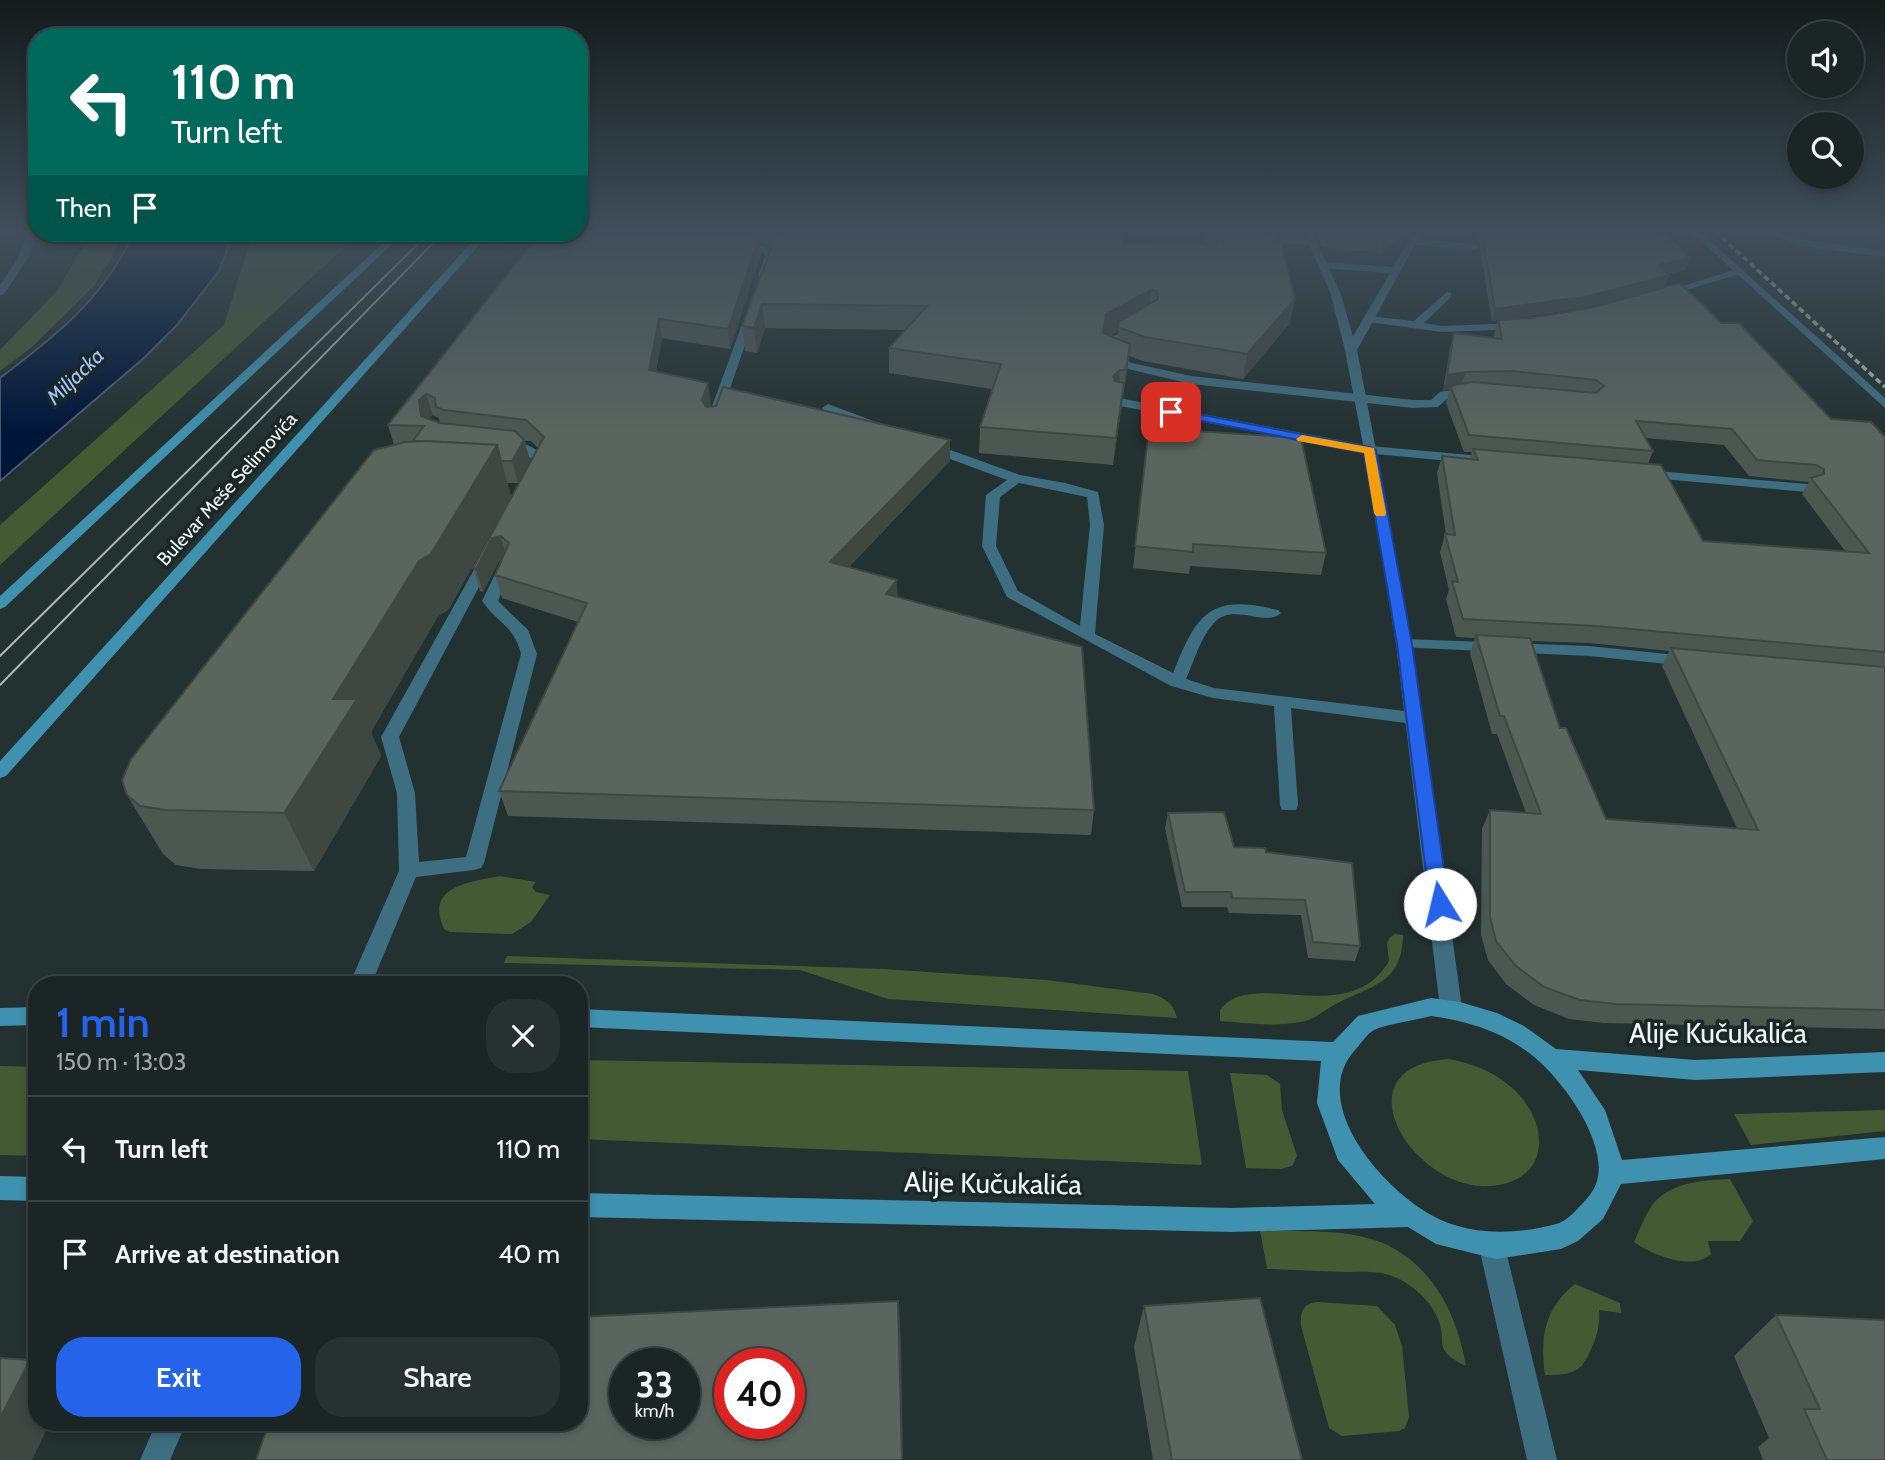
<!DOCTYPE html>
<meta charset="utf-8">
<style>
:root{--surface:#1b2525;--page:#283132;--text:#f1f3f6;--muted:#a0a5a7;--line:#394242;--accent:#2563eb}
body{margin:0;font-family:Cabin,sans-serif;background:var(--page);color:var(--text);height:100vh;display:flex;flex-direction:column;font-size:26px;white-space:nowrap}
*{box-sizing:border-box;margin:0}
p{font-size:23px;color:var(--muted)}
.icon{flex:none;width:38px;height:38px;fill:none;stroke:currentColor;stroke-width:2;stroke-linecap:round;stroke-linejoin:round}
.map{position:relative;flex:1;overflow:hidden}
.sheet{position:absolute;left:28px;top:976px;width:560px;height:455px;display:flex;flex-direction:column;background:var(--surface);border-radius:28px;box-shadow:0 4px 10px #0003,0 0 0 2px var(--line)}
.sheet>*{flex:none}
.hud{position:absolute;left:28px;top:28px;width:560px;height:214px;border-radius:28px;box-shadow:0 4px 10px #0003,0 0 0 2px var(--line);background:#00695c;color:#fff;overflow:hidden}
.buttons{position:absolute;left:1787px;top:21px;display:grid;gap:14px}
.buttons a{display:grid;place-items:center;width:77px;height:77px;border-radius:50%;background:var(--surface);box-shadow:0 4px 10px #0003,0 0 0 2px var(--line);font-size:35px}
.speed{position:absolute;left:609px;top:1348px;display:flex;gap:14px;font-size:35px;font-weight:700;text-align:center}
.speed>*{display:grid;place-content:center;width:91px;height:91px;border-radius:50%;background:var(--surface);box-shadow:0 4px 10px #0003,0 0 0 2px var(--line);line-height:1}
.speed small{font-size:18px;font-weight:400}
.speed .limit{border:10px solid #d22;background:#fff;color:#111}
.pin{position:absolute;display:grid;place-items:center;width:60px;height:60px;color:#fff;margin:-30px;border-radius:14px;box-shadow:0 4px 10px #0006}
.me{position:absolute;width:77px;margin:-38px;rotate:351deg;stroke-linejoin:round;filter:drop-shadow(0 0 5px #0008)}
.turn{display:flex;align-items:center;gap:24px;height:147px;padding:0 28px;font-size:32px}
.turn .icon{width:91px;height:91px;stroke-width:2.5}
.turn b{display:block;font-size:49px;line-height:60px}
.then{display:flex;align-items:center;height:66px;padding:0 28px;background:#0003;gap:14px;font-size:26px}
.round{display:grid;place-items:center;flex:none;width:74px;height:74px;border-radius:28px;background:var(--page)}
.overview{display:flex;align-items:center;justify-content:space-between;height:119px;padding:0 28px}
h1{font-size:42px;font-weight:600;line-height:52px;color:var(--accent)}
.action{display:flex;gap:14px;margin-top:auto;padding:14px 28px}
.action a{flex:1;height:80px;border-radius:28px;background:var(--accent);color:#fff;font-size:28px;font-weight:600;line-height:80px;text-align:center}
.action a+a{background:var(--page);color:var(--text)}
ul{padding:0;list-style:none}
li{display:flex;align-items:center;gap:21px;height:105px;padding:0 28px;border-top:2px solid var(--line)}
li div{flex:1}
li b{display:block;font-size:26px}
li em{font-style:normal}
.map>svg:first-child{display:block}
</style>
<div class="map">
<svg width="1885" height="1460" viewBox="0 0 1885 1460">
<rect width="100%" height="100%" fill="#243131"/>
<g fill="#455932">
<path d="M 91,233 L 126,233 L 94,286 L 32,347 L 0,371 L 0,350 L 57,291 Z"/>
<path d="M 253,233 L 360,233 L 0,565 L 0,525 L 224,325 Z"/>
<path d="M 500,876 L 536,882 L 532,887 L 536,892 L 550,895 L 531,922 L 512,934 L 450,932 L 444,929 C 424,886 470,882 500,876 Z"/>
<path d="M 1395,934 L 1403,935 C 1402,985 1371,985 1334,1005 C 1323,1011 1314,1020 1301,1022 C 1275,1027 1246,1023 1220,1021 L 1220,1010 C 1252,966 1348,1031 1389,961 L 1387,943 L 1390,937 Z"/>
<path d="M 507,956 L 883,969 L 1047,980 L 1153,994 C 1166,999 1173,1003 1177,1018 L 888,999 L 800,970 L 504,963 Z"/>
<path d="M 1449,1059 C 1473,1064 1493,1071 1511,1087 C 1551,1121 1552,1182 1490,1186 C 1412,1191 1336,1066 1449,1059 Z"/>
<path d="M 579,1060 L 1188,1071 L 1202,1165 L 579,1139 Z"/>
<path d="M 0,1066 L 37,1067 L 37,1156 L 0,1155 Z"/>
<path d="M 1230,1073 L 1267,1075 L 1280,1084 L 1282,1110 L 1297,1156 L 1292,1166 L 1281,1169 L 1246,1168 Z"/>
<path d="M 1885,1110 L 1885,1131 L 1751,1145 L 1734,1114 Z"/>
<path d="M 1730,1179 L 1753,1221 L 1740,1241 L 1708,1241 L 1711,1254 C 1692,1272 1651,1254 1634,1242 C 1639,1231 1644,1218 1651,1207 C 1668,1182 1703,1180 1730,1179 Z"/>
<path d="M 1260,1230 C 1299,1232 1347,1228 1383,1243 C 1434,1266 1457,1315 1466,1366 C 1429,1348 1450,1342 1436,1315 C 1428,1298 1409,1282 1392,1276 C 1377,1270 1359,1272 1343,1272 C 1318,1271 1292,1270 1267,1269 Z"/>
<path d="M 1575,1284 L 1620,1303 L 1621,1313 L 1599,1310 C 1600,1325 1598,1333 1592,1347 C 1582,1373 1572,1375 1545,1375 C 1540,1338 1544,1308 1575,1284 Z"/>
<path d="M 1317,1302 L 1377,1306 L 1395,1325 L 1402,1346 L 1409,1417 L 1405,1428 L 1399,1431 L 1342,1436 L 1329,1428 L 1301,1326 C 1300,1313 1302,1304 1317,1302 Z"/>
</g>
<path fill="#001639" stroke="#485a72" stroke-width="2" d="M 134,233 L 232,233 L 232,236 L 219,271 L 176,326 L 145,357 L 0,481 L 0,378 C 57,335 103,299 134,233 Z"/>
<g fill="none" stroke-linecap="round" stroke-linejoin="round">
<g fill="#3e6e81" fill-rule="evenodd">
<path d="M 1763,231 L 1776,231 L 1804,240 L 1885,251 L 1885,257 L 1802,246 Z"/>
<path d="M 1412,239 L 1475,244 L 1480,247 L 1475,250 L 1409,244 L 1407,242 Z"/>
<path d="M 476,240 L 554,241 L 559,244 L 554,247 L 473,245 L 471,243 Z"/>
<path d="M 739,243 L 769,248 L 775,256 L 767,278 L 758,276 L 765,256 L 763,252 L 736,248 L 736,244 Z"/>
<path d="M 1740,268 L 1745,271 L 1743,273 L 1663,297 L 1658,294 Z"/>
<path d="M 1447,292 L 1451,293 L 1451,297 L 1424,323 L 1442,326 L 1520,323 L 1525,326 L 1520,329 L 1442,332 L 1368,322 L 1363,319 L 1368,316 L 1414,321 Z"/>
<path d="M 747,311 L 756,313 L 723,409 L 713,412 L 711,409 Z"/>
<path d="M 1138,323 L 1143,326 L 1142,328 L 1114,345 L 1113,354 L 1132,363 L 1191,376 L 1413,400 L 1431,400 L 1440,392 L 1471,387 L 1477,391 L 1448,398 L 1438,407 L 1413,408 L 1191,384 L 1124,368 L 1103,357 L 1105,341 Z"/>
<path d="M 1119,398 L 1370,446 L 1376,450 L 1370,454 L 1115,405 L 1113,402 Z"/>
<path d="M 828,404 L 876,422 L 878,425 L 876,428 L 868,428 L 824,411 L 822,408 Z"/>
<path d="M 502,439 C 522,442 533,444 547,460 L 538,477 L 533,478 L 526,474 L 533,461 L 522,450 L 497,446 L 497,440 Z"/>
<path d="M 928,442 L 1020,475 L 1065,483 L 1098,492 L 1104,525 L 1095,634 L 1173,673 C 1197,614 1209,593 1278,610 L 1281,613 C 1265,628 1232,601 1213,624 C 1200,639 1194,661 1186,679 L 1214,688 L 1413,712 L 1422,718 L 1413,724 L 1291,708 L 1298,805 L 1296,810 L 1282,810 L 1280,805 L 1274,706 L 1213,698 L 1171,686 L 1007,597 L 982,546 L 986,495 L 1007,480 L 923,449 L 922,446 ZM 1019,483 L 1087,497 L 1090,525 L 1080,626 L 1018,591 L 996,546 L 1000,497 Z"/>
<path d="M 488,553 L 495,557 L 399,737 L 415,793 L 419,862 L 466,857 L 521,654 C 514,625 498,624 482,601 L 501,562 L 511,562 L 513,565 L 498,601 L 528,630 L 537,654 L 484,863 L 481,868 L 474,870 L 416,877 L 371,985 L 349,985 L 399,871 L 397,793 L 381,737 L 481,557 Z"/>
</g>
<g fill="#3e6e81" fill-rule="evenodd">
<path d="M 28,231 L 37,233 L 28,258 L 4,294 L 0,295 L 0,285 L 18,258 Z"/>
<path d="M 1419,231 L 1429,231 L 1416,243 L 1357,350 L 1347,352 L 1345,350 L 1390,273 L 1323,268 L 1318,265 L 1323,262 L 1393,267 L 1409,240 Z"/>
<path d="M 1690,231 L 1699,231 L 1885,398 L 1885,408 Z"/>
<path d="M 1370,446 L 1492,457 L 1499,461 L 1492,465 L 1365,453 L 1365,447 Z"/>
<path d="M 1645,470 L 1807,484 L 1814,488 L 1807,492 L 1640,477 L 1638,474 Z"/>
<path d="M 1404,639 L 1589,646 L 1687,656 L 1695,661 L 1687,666 L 1589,656 L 1398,647 L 1396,644 Z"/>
<path d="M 1492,1234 L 1501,1238 L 1505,1247 L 1557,1460 L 1527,1460 L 1479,1247 L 1483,1238 Z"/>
<path d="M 156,1423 L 186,1423 L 170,1460 L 140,1460 Z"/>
</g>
<path fill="#3e6e81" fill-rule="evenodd" d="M 1303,231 L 1312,231 L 1340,292 L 1357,350 L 1376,450 L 1412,644 L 1462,1008 L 1459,1014 L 1451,1017 L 1443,1014 L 1440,1008 L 1396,644 L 1364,450 L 1345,350 L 1330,292 Z"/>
<g fill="#3f91b0" fill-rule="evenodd">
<path d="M 394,233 L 404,233 L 5,607 L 0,609 L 0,596 Z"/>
<path d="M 480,233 L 490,233 L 6,776 L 0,778 L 0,761 Z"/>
<path d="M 1431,998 L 1460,1002 L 1497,1013 L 1524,1026 L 1556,1049 L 1695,1060 L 1885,1052 L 1885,1072 L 1695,1080 L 1578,1070 L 1605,1110 L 1622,1160 L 1885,1137 L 1885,1159 L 1621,1184 L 1603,1219 L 1578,1241 L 1561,1249 L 1496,1259 L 1436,1244 L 1408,1227 L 1231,1232 L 579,1217 L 579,1193 L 1231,1208 L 1375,1204 L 1338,1160 L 1317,1103 L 1321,1061 L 579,1027 L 579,1009 L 1333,1042 L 1358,1016 ZM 1431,1016 C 1469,1021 1503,1032 1533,1056 C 1562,1079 1611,1145 1596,1184 C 1593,1192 1587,1199 1581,1205 C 1574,1213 1565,1222 1556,1224 C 1519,1234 1477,1236 1441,1220 C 1389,1197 1304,1104 1356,1049 C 1361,1043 1367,1034 1374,1030 C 1391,1023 1413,1021 1431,1016 Z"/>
<path d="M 37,1007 L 37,1025 L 0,1026 L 0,1008 Z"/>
<path d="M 0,1176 L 37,1177 L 37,1201 L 0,1200 Z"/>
</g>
<g stroke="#aeb7b6" stroke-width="2">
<path d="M 0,656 L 429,233"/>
<path d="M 0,685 L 443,233"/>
</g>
<path stroke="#aeb7b6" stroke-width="3.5" stroke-dasharray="6 3.5" stroke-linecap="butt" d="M 1715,231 L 1885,387"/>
</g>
<g fill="#4d5752" fill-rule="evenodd">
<path d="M 579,231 L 1120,231 L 1123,243 L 1205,244 L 1200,231 L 1309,231 L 1307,245 L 1281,243 L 1290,323 L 1243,379 L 1143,361 L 1129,356 L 1113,465 L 979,453 L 980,427 L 992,389 L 889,373 L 889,348 L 905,330 L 765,328 L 757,353 L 745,351 L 742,326 L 771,247 L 770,245 L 760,243 L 761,254 L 730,349 L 662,338 L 656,371 L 711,404 L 710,407 L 950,461 L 849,567 L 898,597 L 1094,810 L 1091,835 L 508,816 L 499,791 L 578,622 L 502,598 L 495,575 L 502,560 L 499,561 L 483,592 L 480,591 L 473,568 L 538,448 L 531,441 L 525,441 L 530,461 L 518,483 L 507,483 L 511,496 L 449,609 L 438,616 L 371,732 L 381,756 L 314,871 L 201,869 L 176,865 L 163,854 L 127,795 L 394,445 L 388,425 L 579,233 ZM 1118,331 L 1117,339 L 1109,336 ZM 433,415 L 439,418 L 440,423 L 428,419 Z"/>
<path d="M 1313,231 L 1409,231 L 1380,253 L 1322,247 Z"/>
<path d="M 1476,231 L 1662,231 L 1690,258 L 1685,270 L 1668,274 L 1669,275 L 1664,287 L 1584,308 L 1501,320 L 1721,323 L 1831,419 L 1885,437 L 1885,1029 L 1604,1023 L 1569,1019 L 1534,1005 L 1506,984 L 1488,960 L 1481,935 L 1482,829 L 1490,810 L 1526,813 L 1497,734 L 1492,734 L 1470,653 L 1475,638 L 1456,637 L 1446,599 L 1449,590 L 1440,552 L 1445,534 L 1446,535 L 1437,473 L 1442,456 L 1470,459 L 1472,452 L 1464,452 L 1446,403 L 1450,389 L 1443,391 L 1450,348 L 1454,333 L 1494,338 L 1494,335 L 1498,320 L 1492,321 L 1480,250 L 1481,245 L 1478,243 ZM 1646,438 L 1724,445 L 1749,476 L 1809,482 L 1802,494 L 1845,551 L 1703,541 L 1648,464 L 1653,451 ZM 1531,641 L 1589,643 L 1669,651 L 1662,666 L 1737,828 L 1606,819 L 1560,728 Z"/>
<path d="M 1149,428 L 1326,553 L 1321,575 L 1190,566 L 1189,574 L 1133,568 Z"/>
<path d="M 1168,813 L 1234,847 L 1266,852 L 1360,946 L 1355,961 L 1308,958 L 1301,915 L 1229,913 L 1227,907 L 1182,907 L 1165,828 Z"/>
<path d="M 1144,1306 L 1302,1460 L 1153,1460 L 1134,1347 Z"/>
<path d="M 1776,1315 L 1885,1460 L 1763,1460 L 1758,1447 L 1769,1438 L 1734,1356 Z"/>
</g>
<g fill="#3f4742">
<path d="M 1385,231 L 1409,231 L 1380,253 Z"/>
<path d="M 759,237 L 761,254 L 730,349 L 728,329 Z"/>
<path d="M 1690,258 L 1685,270 L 1655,277 L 1659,265 Z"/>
<path d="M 1669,275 L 1664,287 L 1584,308 L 1492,321 L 1495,309 Z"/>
<path d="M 1151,290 L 1149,314 L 1118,327 L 1118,331 L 1104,339 L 1103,333 L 1106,314 Z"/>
<path d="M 1295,299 L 1290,323 L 1243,379 L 1247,354 Z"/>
<path d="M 762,304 L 765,328 L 757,353 L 754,328 Z"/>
<path d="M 659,319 L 662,338 L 652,390 L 649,370 Z"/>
<path d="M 1130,344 L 1127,370 L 1123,396 L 1126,370 Z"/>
<path d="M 1120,370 L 1118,396 L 1113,376 Z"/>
<path d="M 1466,372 L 1461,387 L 1451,387 L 1450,389 L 1443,391 L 1447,375 Z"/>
<path d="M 708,383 L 711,404 L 705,421 L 702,400 Z"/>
<path d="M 1124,383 L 1121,409 L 1113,465 L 1116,438 Z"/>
<path d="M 426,394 L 433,415 L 425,421 L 421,416 L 419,400 Z"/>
<path d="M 524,440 L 530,461 L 518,483 L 512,461 Z"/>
<path d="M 950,440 L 950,461 L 831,585 L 830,562 Z"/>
<path d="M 497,445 L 511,496 L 449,609 L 438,616 L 371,732 L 381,756 L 314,871 L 284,813 L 333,699 L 419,561 Z"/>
<path d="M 501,536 L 507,559 L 499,561 L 483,592 L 476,569 L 492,538 Z"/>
<path d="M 897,580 L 898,603 L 886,594 Z"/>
<path d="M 898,1301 L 901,1342 L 903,1460 L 902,1460 Z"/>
<path d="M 30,1360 L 37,1366 L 37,1423 L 50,1423 L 32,1460 L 0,1460 L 0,1418 Z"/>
</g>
<g fill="#5a655f" stroke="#3f4742" stroke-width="2" fill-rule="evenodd">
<path d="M 773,231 L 1120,231 L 1123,243 L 1217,244 L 1211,231 L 1278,231 L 1295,299 L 1247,354 L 1145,337 L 1118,327 L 1119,322 L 1158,299 L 1157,291 L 1151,290 L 1106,314 L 1103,333 L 1130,344 L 1126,370 L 1120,370 L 1113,376 L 1115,381 L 1124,383 L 1116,438 L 980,427 L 1001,364 L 889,348 L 927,306 L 762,304 L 754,328 L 742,326 L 776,235 Z"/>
<path d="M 1481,231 L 1662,231 L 1690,258 L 1659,265 L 1669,275 L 1589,296 L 1495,309 L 1483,239 L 1486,235 Z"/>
<path d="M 579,232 L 748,234 L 759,237 L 728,329 L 659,319 L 649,370 L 708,383 L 702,400 L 706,407 L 716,406 L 723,387 L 950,440 L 830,562 L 897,580 L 886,594 L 1082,647 L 1094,810 L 499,791 L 587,603 L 495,575 L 509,543 L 501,536 L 492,538 L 476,569 L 473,568 L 544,437 L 526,420 L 444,410 L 436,407 L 435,398 L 426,394 L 419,400 L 421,416 L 440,423 L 515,431 L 524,440 L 512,461 L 501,461 L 497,445 L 425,441 L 413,441 L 424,426 L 388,425 L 540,233 L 579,233 Z"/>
<path d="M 1680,283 L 1721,323 L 1739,323 L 1831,419 L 1871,422 L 1885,437 L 1885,652 L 1597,626 L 1463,619 L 1452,581 L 1458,582 L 1445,534 L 1455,535 L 1442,456 L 1478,460 L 1473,449 L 1661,465 L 1703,541 L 1869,553 L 1811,478 L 1824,474 L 1824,469 L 1816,465 L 1757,460 L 1732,429 L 1636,421 L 1653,451 L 1469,435 L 1451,387 L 1454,385 L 1473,382 L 1596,393 L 1604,386 L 1596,380 L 1512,371 L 1466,372 L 1447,375 L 1454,333 L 1502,339 L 1498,320 L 1532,318 L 1595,307 Z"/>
<path d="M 1149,428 L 1301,438 L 1326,553 L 1193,544 L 1193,552 L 1135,546 Z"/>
<path d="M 425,441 L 497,445 L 431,554 L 419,561 L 333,699 L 357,699 L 284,813 L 166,810 L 140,806 L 127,795 L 122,780 L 131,759 L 374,450 L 405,442 Z"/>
<path d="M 1476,635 L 1530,638 L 1560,728 L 1566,728 L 1606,819 L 1758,830 L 1671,648 L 1885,667 L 1885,1010 L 1615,1004 L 1580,1000 L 1544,987 L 1516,966 L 1496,941 L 1490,917 L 1490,810 L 1541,814 L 1504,716 L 1500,716 Z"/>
<path d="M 1224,812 L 1234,847 L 1265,848 L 1266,852 L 1352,863 L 1360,946 L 1313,942 L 1305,900 L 1232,898 L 1231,892 L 1185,892 L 1168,813 Z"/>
<path d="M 1260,1298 L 1302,1460 L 1172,1460 L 1144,1306 Z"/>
<path d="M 898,1301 L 902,1460 L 256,1460 L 269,1423 L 579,1423 L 579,1317 ZM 625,1363 L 684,1363 L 684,1423 L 625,1423 ZM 730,1363 L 789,1363 L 789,1423 L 730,1423 Z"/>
<path d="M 1776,1315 L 1885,1320 L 1885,1460 L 1827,1460 L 1804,1409 L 1820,1409 Z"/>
<path d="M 0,1358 L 30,1360 L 0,1418 Z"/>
</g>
<linearGradient id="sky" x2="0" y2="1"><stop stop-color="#141b1b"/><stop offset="0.53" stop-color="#3f4e5a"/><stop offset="1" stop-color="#3f4e5a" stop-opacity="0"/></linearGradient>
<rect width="1885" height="435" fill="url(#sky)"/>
<path fill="#2563eb" stroke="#184099" stroke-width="2" d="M 1171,409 L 1370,447 L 1376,450 L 1412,644 L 1449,904 L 1446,909 L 1433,909 L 1430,904 L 1397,644 L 1364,453 L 1167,414 L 1167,410 Z"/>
<path fill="#f59e0b" d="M 1302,435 L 1374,448 L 1386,513 L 1385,516 L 1376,516 L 1374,513 L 1364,453 L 1298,441 L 1296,439 Z"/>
<g text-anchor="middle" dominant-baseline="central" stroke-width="7" stroke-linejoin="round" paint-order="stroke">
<g font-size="19" fill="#eff7f6" stroke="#1b2727">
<text transform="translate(227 489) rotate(-48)">Bulevar Meše Selimovića</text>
</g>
<g font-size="21" font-style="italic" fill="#a1c5f9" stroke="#1b2727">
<text transform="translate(75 376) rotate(-44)">Miljacka</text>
</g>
<g font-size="28" fill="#eff7f6" stroke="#1b2727">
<text x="1718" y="1033">Alije Kučukalića</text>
<text transform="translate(993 1183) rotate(1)">Alije Kučukalića</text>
</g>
</g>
</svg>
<div class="buttons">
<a><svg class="icon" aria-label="sound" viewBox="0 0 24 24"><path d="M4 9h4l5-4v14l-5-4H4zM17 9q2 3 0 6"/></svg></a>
<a><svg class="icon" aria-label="search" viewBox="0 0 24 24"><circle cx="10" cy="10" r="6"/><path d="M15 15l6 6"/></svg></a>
</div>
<div class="speed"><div>33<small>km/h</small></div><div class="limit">40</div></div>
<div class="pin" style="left:1171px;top:412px;background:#d93025"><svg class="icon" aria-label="arrive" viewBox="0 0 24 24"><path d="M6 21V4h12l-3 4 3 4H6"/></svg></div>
<svg class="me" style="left:1440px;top:904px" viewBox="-20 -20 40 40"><circle r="19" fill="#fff"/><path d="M0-13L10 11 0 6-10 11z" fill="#2563eb"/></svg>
<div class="hud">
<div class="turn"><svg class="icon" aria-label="left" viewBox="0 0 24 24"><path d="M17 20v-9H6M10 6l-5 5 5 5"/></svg><div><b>110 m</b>Turn left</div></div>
<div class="then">Then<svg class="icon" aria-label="arrive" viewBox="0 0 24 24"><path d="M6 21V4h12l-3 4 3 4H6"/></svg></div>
</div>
<section class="sheet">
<div class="overview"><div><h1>1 min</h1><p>150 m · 13:03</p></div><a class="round"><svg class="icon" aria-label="close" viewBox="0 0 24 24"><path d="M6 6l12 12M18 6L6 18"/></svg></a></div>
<ul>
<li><svg class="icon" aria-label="left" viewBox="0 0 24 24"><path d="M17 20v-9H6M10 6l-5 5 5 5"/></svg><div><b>Turn left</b></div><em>110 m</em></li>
<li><svg class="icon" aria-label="arrive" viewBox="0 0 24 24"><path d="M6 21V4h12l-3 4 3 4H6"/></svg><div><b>Arrive at destination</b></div><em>40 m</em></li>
</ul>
<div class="action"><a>Exit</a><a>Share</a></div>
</section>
</div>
